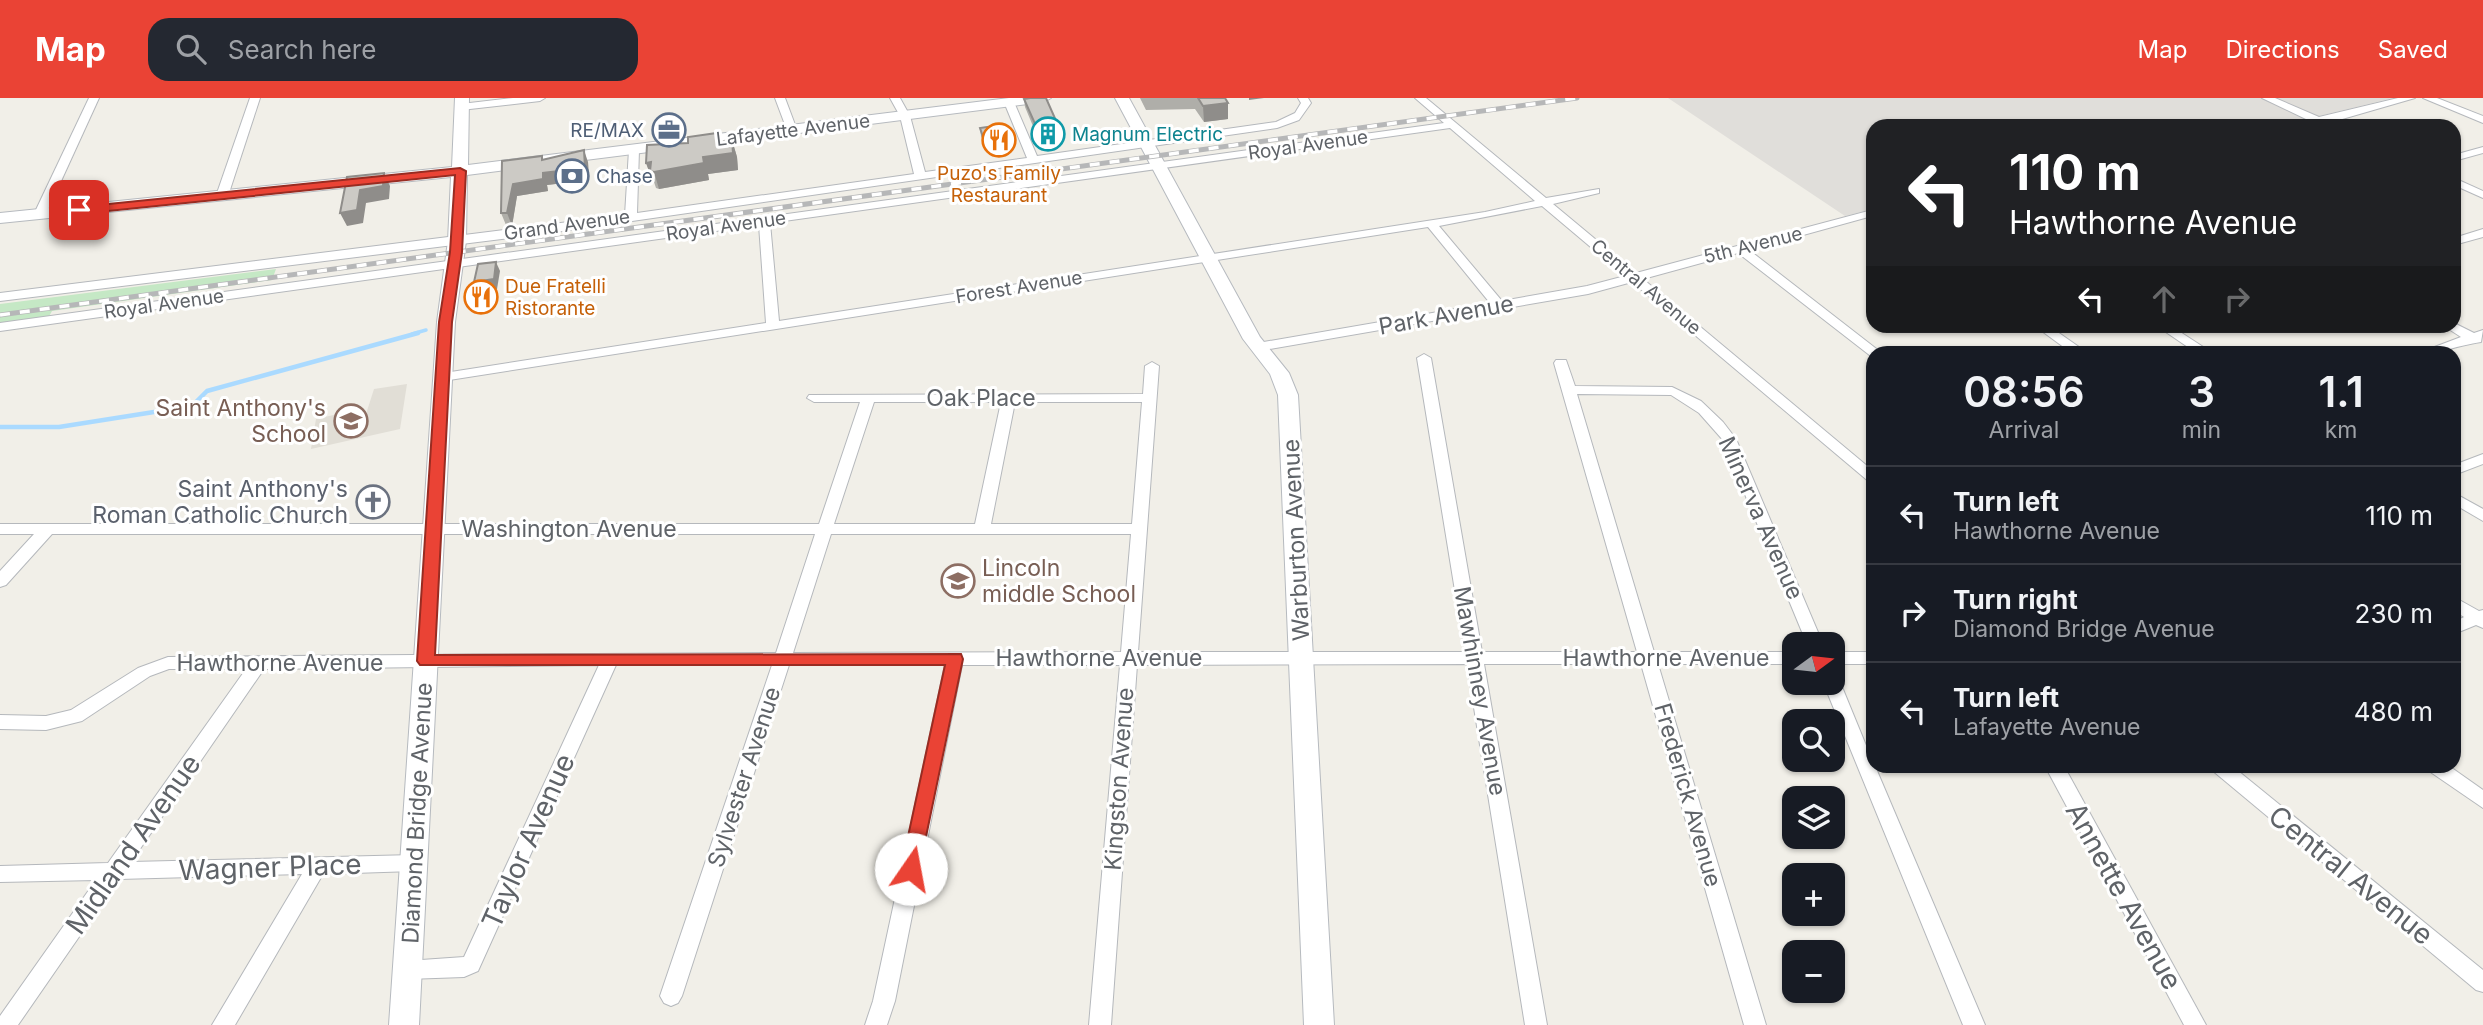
<!DOCTYPE html>
<meta charset="utf-8">
<style>
:root{--surface:#171b24;--page:#242831;--text:#f1f3f6;--muted:#9ea1a6;--line:#363941;--accent:#ea4335}
body{margin:0;font-family:Inter,sans-serif;background:var(--page);color:var(--text);height:100vh;display:flex;flex-direction:column;font-size:26px;white-space:nowrap}
*{box-sizing:border-box;margin:0}
p{font-size:23px;color:var(--muted)}
.icon{flex:none;width:38px;height:38px;fill:none;stroke:currentColor;stroke-width:2;stroke-linecap:round;stroke-linejoin:round}
.map{position:relative;flex:1;overflow:hidden}
.side{position:absolute;left:1866px;top:248px;width:595px;height:427px;display:flex;flex-direction:column;background:var(--surface);border-radius:21px;box-shadow:0 2px 5px #0004}
.side>*{flex:none}
.banner{position:absolute;left:1866px;top:21px;width:595px;height:214px;border-radius:21px;box-shadow:0 2px 5px #0004;background:#202124;color:#fff;overflow:hidden}
.needle{width:46px;rotate:75deg}
.controls{position:absolute;left:1782px;top:534px;display:grid;gap:14px}
.controls a{display:grid;place-items:center;width:63px;height:63px;border-radius:14px;background:var(--surface);box-shadow:0 2px 5px #0004;font-size:35px}
.pin{position:absolute;display:grid;place-items:center;width:60px;height:60px;color:#fff;margin:-30px;border-radius:14px;box-shadow:0 4px 10px #0006}
.me{position:absolute;width:77px;margin:-38px;rotate:12deg;stroke-linejoin:round;filter:drop-shadow(0 0 5px #0008)}
.turn{display:flex;align-items:center;gap:24px;height:147px;padding:0 28px;font-size:32px}
.turn .icon{width:91px;height:91px;stroke-width:2.5}
.turn b{display:block;font-size:49px;line-height:60px}
.lanes{display:flex;align-items:center;height:66px;padding:0 28px;background:#0003;justify-content:center;gap:35px;direction:ltr}
.lanes .off{opacity:.35}
.eta{display:flex;justify-content:space-evenly;align-items:center;height:119px;text-align:center}
.eta b{font-size:42px;font-weight:600;line-height:49px}
ul{padding:0;list-style:none}
li{display:flex;align-items:center;gap:21px;height:98px;padding:0 28px;border-top:2px solid var(--line)}
li div{flex:1}
li b{display:block;font-size:26px}
li em{font-style:normal}
header{display:flex;align-items:center;gap:42px;box-sizing:border-box;height:98px;padding:0 35px;background:var(--accent);color:#fff}
header strong{font-size:33px}
nav{display:flex;gap:38px;margin-inline-start:auto;font-size:24px}
.search{width:490px;height:63px;background:var(--page);display:flex;align-items:center;gap:18px;box-sizing:border-box;padding:0 24px;border-radius:21px;color:var(--muted);font-size:26px}
.map>svg:first-child{display:block}
</style>
<header>
<strong>Map</strong>
<div class="search"><svg class="icon" aria-label="search" viewBox="0 0 24 24"><circle cx="10" cy="10" r="6"/><path d="M15 15l6 6"/></svg>Search here</div>
<nav><a>Map</a><a>Directions</a><a>Saved</a></nav>
</header>
<div class="map">
<svg width="2483" height="927" viewBox="0 0 2483 927">
<rect width="100%" height="100%" fill="#f1efe8"/>
<path fill="#e0deda" d="M 1668,0 L 2393,0 L 2278,28 L 1872,28 L 1872,111 L 1845,118 Z"/>
<path fill="#e1ded6" d="M 407,286 L 400,331 L 311,351 L 316,321 L 351,313 L 352,317 L 366,316 L 374,291 Z"/>
<path fill="#c5e8c5" d="M 276,171 L 272,182 L 52,213 L 46,224 L 0,231 L 0,206 Z"/>
<g fill="none" stroke-linecap="round" stroke-linejoin="round">
<path stroke="#aadaff" stroke-width="3.5" d="M 412,236 L 426,232"/>
<path stroke="#aadaff" stroke-width="4.5" d="M 0,329 L 59,329 L 192,308 L 207,293 L 418,235"/>
<defs>
<g id="street">
<path d="M 89,0 L 99,0 L 46,116 L 36,118 L 34,116 Z"/>
<path d="M 250,0 L 260,0 L 228,98 L 218,100 L 216,98 Z"/>
<path d="M 513,0 L 545,0 L 540,3 L 461,12 L 456,9 L 461,6 Z"/>
<path d="M 775,0 L 785,0 L 797,32 L 796,34 L 787,32 Z"/>
<path d="M 890,0 L 900,0 L 910,18 L 925,74 L 1027,60 L 1004,4 L 1009,1 L 1014,4 L 1037,58 L 1276,24 L 1295,15 L 1301,5 L 1298,0 L 1308,0 L 1311,5 L 1299,22 L 1277,30 L 535,137 L 0,203 L 0,195 L 625,117 L 629,52 L 634,49 L 639,52 L 637,115 L 914,76 L 900,18 Z"/>
<path d="M 1415,0 L 1426,0 L 1546,100 L 1599,91 L 1599,95 L 1553,106 L 1636,175 L 1872,112 L 1872,118 L 1749,152 L 1883,256 L 1872,256 L 1872,259 L 1738,155 L 1643,181 L 1872,372 L 1872,384 L 1867,382 L 1632,184 L 1588,196 L 1258,253 L 1251,249 L 1258,245 L 1490,205 L 1428,129 L 443,283 L 438,282 L 436,279 L 438,276 L 766,225 L 759,127 L 0,233 L 0,225 L 1444,25 ZM 1450,30 L 1535,103 L 1485,114 L 779,223 L 770,125 ZM 1542,108 L 1625,178 L 1587,188 L 1502,203 L 1439,128 Z"/>
<path d="M 2262,0 L 2275,0 L 2319,19 L 2398,0 L 2415,0 L 2325,26 L 2292,28 L 2308,22 Z"/>
<path d="M 2423,0 L 2437,0 L 2483,18 L 2483,25 Z"/>
<path d="M 2483,49 L 2483,55 L 2454,63 L 2454,57 Z"/>
<path d="M 2454,80 L 2483,93 L 2483,100 L 2454,87 Z"/>
<path d="M 2483,131 L 2483,139 L 2454,147 L 2454,140 Z"/>
<path d="M 2454,225 L 2474,235 L 2483,232 L 2481,244 C 2459,247 2439,256 2416,256 L 2461,239 L 2444,228 L 2454,228 Z"/>
<path d="M 2035,228 L 2049,228 L 2089,256 L 2073,256 Z"/>
<path d="M 2157,228 L 2171,228 L 2214,256 L 2198,256 Z"/>
<path d="M 1424,256 L 1431,260 L 1482,554 L 1637,554 L 1554,265 L 1556,262 L 1566,262 L 1575,288 L 1672,289 L 1701,303 L 1723,324 L 1736,341 L 1823,546 L 1807,546 L 1722,341 L 1699,315 L 1671,297 L 1577,296 L 1654,554 L 1794,554 L 1794,566 L 1658,566 L 1766,927 L 1744,927 L 1641,566 L 1484,566 L 1547,927 L 1525,927 L 1467,566 L 1137,567 L 1111,927 L 1089,927 L 1120,567 L 962,567 L 895,903 L 887,927 L 865,927 L 873,903 L 945,567 L 789,567 L 682,898 L 678,905 L 671,908 L 664,905 L 660,898 L 772,567 L 616,567 L 478,873 L 464,879 L 407,881 L 400,879 L 397,872 L 400,865 L 407,863 L 464,859 L 599,567 L 264,571 L 131,764 L 414,757 L 421,759 L 424,765 L 421,771 L 414,773 L 323,776 L 235,927 L 212,927 L 302,776 L 119,781 L 18,927 L 0,927 L 0,918 L 96,782 L 0,784 L 0,768 L 108,765 L 246,571 L 169,571 L 150,578 L 82,623 L 46,632 L 0,631 L 0,617 L 46,618 L 71,612 L 138,570 L 168,559 C 371,558 573,555 776,555 L 815,436 L 52,436 L 6,487 L 0,489 L 0,473 L 34,436 L 0,436 L 0,426 L 819,426 L 860,304 L 814,304 L 807,300 L 809,297 L 1143,296 L 1145,268 L 1152,264 L 1159,268 L 1138,554 L 1465,554 L 1417,260 ZM 874,304 L 1001,304 L 975,426 L 834,426 ZM 1015,304 L 1142,304 L 1132,426 L 991,426 ZM 831,436 L 1131,436 L 1121,554 L 793,555 Z"/>
<path d="M 2483,356 L 2483,366 L 2454,377 L 2454,367 Z"/>
<path d="M 2454,395 L 2483,411 L 2483,423 L 2454,406 Z"/>
<path d="M 2454,499 L 2479,513 L 2483,512 L 2483,530 L 2476,527 L 2454,536 L 2454,524 L 2464,519 L 2454,513 Z"/>
<rect x="1832" y="554" width="40" height="12"/>
<path d="M 1832,578 L 1840,584 L 1872,662 L 1872,668 L 1875,668 L 1985,927 L 1963,927 L 1823,584 L 1832,584 Z"/>
<path d="M 2045,668 L 2064,668 L 2206,927 L 2184,927 Z"/>
<path d="M 2210,668 L 2232,668 L 2483,872 L 2483,894 L 2476,892 L 2213,673 Z"/>
<path d="M 2426,668 L 2449,668 L 2483,692 L 2483,710 L 2429,673 Z"/>
</g>
<g id="secondary">
<path d="M 455,0 L 469,0 L 468,67 L 1009,0 L 1051,0 L 1044,4 L 467,77 L 466,143 L 455,224 L 419,927 L 389,927 L 437,224 L 448,143 L 451,79 L 0,125 L 0,115 L 452,69 Z"/>
<path d="M 1115,0 L 1129,0 L 1260,239 L 1289,275 L 1298,297 L 1334,927 L 1304,927 L 1278,297 L 1270,276 L 1243,241 Z"/>
</g>
</defs>
<use href="#street" stroke="#b5b8bc" stroke-width="2"/>
<use href="#secondary" stroke="#b6babf" stroke-width="2"/>
<use href="#street" fill="#fff" fill-rule="evenodd"/>
<use href="#secondary" fill="#fff" fill-rule="evenodd"/>
<defs>
<path id="rail" d="M 0,217 L 1577,0"/>
</defs>
<use href="#rail" stroke="#b6b7b8" stroke-width="5"/>
<use href="#rail" stroke="#fff" stroke-width="3.5" stroke-dasharray="10" stroke-linecap="butt"/>
</g>
<g fill="#afaea9">
<path d="M 1140,0 L 1225,0 L 1228,21 L 1204,24 L 1195,11 L 1146,12 Z"/>
<path d="M 1024,1 L 1061,34 L 1062,43 L 1040,45 L 1025,9 Z"/>
<path d="M 980,30 L 1006,48 L 985,50 L 981,38 Z"/>
<path d="M 717,35 L 719,44 L 732,42 L 737,59 L 738,72 L 708,76 L 709,82 L 659,91 L 656,90 L 653,81 L 652,81 L 646,65 L 688,45 Z"/>
<path d="M 542,58 L 543,61 L 588,64 L 589,82 L 547,87 L 548,93 L 517,98 L 512,128 L 506,127 L 501,115 Z"/>
</g>
<g fill="#8f8d8a">
<path d="M 1249,0 L 1264,0 L 1249,2 Z"/>
<path d="M 1228,5 L 1228,21 L 1204,24 L 1203,8 Z"/>
<path d="M 1061,34 L 1062,43 L 1040,45 L 1040,37 Z"/>
<path d="M 717,35 L 721,52 L 732,42 L 737,59 L 738,72 L 708,76 L 709,82 L 659,91 L 654,74 L 703,59 Z"/>
<path d="M 1005,39 L 1006,48 L 985,50 L 984,42 Z"/>
<path d="M 584,52 L 588,64 L 589,82 L 547,87 L 548,93 L 517,98 L 512,128 L 507,115 L 513,86 L 543,75 Z"/>
<path d="M 651,64 L 650,73 L 653,81 L 652,81 L 646,65 Z"/>
<path d="M 384,75 L 390,88 L 389,101 L 366,105 L 363,125 L 347,128 L 340,115 L 360,92 Z"/>
<path d="M 496,164 L 500,173 L 497,191 L 478,193 L 474,184 Z"/>
</g>
<g fill="#cccac5" stroke="#8f8d8a" stroke-width="2">
<path d="M 1030,0 L 1046,0 L 1061,34 L 1040,37 L 1024,1 Z"/>
<path d="M 1198,0 L 1225,0 L 1228,5 L 1203,8 Z"/>
<path d="M 1000,27 L 1005,39 L 984,42 L 980,30 Z"/>
<path d="M 717,35 L 717,44 L 732,42 L 733,55 L 703,59 L 704,65 L 654,74 L 650,73 L 651,64 L 646,65 L 647,47 L 688,45 L 688,39 Z"/>
<path d="M 584,52 L 585,70 L 543,75 L 543,81 L 513,86 L 507,115 L 501,115 L 502,63 L 542,58 L 542,62 Z"/>
<path d="M 384,75 L 383,88 L 360,92 L 357,112 L 340,115 L 347,79 Z"/>
<path d="M 496,164 L 494,181 L 474,184 L 478,166 Z"/>
</g>
<path fill="#ea4335" stroke="#982c22" stroke-width="2" d="M 460,70 L 466,73 L 462,154 L 452,224 L 435,557 L 961,556 L 963,561 L 918,777 L 904,777 L 901,771 L 945,567 L 420,567 L 417,563 L 439,224 L 450,154 L 455,77 L 79,116 L 73,112 L 79,109 Z"/>
<defs>
<symbol id="office-ring" viewBox="-11 -11 22 22"><circle r="9.5" fill="#fff" stroke="#5c6f8a" stroke-width="1.5"/><path d="M-6-3h4V-5.5h4V-3h4V5H-6ZM-1-4.5V-3h2v-1.5ZM-6 0V1H6V0Z" fill="#5c6f8a"/></symbol>
<symbol id="building-ring" viewBox="-11 -11 22 22"><circle r="9.5" fill="#fff" stroke="#0f9aa8" stroke-width="1.5"/><path d="M-4-6H4V6H1V3H-1V6H-4ZM-2.5-4.3h1.7v1.8h-1.7ZM.8-4.3h1.7v1.8H.8ZM-2.5-1h1.7V.8h-1.7ZM.8-1h1.7V.8H.8Z" fill="#0f9aa8"/></symbol>
<symbol id="restaurant-ring" viewBox="-11 -11 22 22"><circle r="9.5" fill="#fff" stroke="#e8710a" stroke-width="1.5"/><path d="M-5-6h1v4h1v-4h1v4h1v-4h1v5L-1.5 .5V6h-2V.5L-5-1ZM5-6V6H3V1.5H1.5Q1.5-4 5-6Z" fill="#e8710a"/></symbol>
<symbol id="bank-ring" viewBox="-11 -11 22 22"><circle r="9.5" fill="#fff" stroke="#5c6f8a" stroke-width="1.5"/><path d="M-6-4H6V4H-6ZM0-2.3a2.3 2.3 0 1 0 0 4.6a2.3 2.3 0 1 0 0-4.6Z" fill="#5c6f8a"/></symbol>
<symbol id="school-ring" viewBox="-11 -11 22 22"><circle r="9.5" fill="#fff" stroke="#8d6e63" stroke-width="1.5"/><path d="M0-5L7-2L0 1L-7-2ZM-4 1L0 2.5L4 1V4Q0 6-4 4Z" fill="#8d6e63"/></symbol>
<symbol id="church-ring" viewBox="-11 -11 22 22"><circle r="9.5" fill="#fff" stroke="#6b7280" stroke-width="1.5"/><path d="M-1.2-6h2.4v3.5h3.3v2.4h-3.3V6h-2.4V-.1h-3.3v-2.4h3.3Z" fill="#6b7280"/></symbol>
</defs>
<g fill-rule="evenodd">
<use href="#office-ring" x="650" y="13" width="38" height="38"/>
<use href="#building-ring" x="1029" y="17" width="38" height="38"/>
<use href="#restaurant-ring" x="980" y="23" width="38" height="38"/>
<use href="#bank-ring" x="553" y="59" width="38" height="38"/>
<use href="#restaurant-ring" x="462" y="180" width="38" height="38"/>
<use href="#school-ring" x="332" y="304" width="38" height="38"/>
<use href="#church-ring" x="354" y="385" width="38" height="38"/>
<use href="#school-ring" x="939" y="464" width="38" height="38"/>
</g>
<g text-anchor="middle" dominant-baseline="central" stroke-width="6" stroke-linejoin="round" paint-order="stroke">
<g font-size="19" fill="#4e5e75" stroke="#fff" text-anchor="end">
<text x="644" y="32">RE/MAX</text>
<text x="596" y="78" text-anchor="start">Chase</text>
</g>
<g font-size="19" fill="#5f6368" stroke="#fff">
<text transform="translate(793 32) rotate(-7)">Lafayette Avenue</text>
<text transform="translate(1308 47) rotate(-8)">Royal Avenue</text>
<text transform="translate(567 127) rotate(-8)">Grand Avenue</text>
<text transform="translate(726 128) rotate(-8)">Royal Avenue</text>
<text transform="translate(1753 147) rotate(-14)">5th Avenue</text>
<text transform="translate(1019 189) rotate(-9)">Forest Avenue</text>
<text transform="translate(1646 189) rotate(40)">Central Avenue</text>
<text transform="translate(164 206) rotate(-8)">Royal Avenue</text>
</g>
<g font-size="19" fill="#0d838f" stroke="#fff" text-anchor="start">
<text x="1072" y="36">Magnum Electric</text>
</g>
<g font-size="19" fill="#c56008" stroke="#fff">
<text x="999" y="75">Puzo's Family<tspan x="999" dy="22">Restaurant</tspan></text>
<text x="505" y="188" text-anchor="start">Due Fratelli<tspan x="505" dy="22">Ristorante</tspan></text>
</g>
<g font-size="23" fill="#5f6368" stroke="#fff">
<text transform="translate(1446 217) rotate(-10)">Park Avenue</text>
<text x="981" y="300">Oak Place</text>
<text transform="translate(1761 420) rotate(66)">Minerva Avenue</text>
<text x="569" y="431">Washington Avenue</text>
<text transform="translate(1296 442) rotate(-93)">Warburton Avenue</text>
<text x="1099" y="560">Hawthorne Avenue</text>
<text x="1666" y="560">Hawthorne Avenue</text>
<text x="280" y="565">Hawthorne Avenue</text>
<text transform="translate(1480 593) rotate(80)">Mawhinney Avenue</text>
<text transform="translate(744 679) rotate(-72)">Sylvester Avenue</text>
<text transform="translate(1119 681) rotate(-86)">Kingston Avenue</text>
<text transform="translate(1688 697) rotate(74)">Frederick Avenue</text>
<text transform="translate(417 715) rotate(-87)">Diamond Bridge Avenue</text>
</g>
<g font-size="23" fill="#785e54" stroke="#fff" text-anchor="end">
<text x="326" y="310">Saint Anthony's<tspan x="326" dy="26">School</tspan></text>
<text x="982" y="470" text-anchor="start">Lincoln<tspan x="982" dy="26">middle School</tspan></text>
</g>
<g font-size="23" fill="#5b616d" stroke="#fff" text-anchor="end">
<text x="348" y="391">Saint Anthony's<tspan x="348" dy="26">Roman Catholic Church</tspan></text>
</g>
<g font-size="28" fill="#5f6368" stroke="#fff">
<text transform="translate(528 743) rotate(-66)">Taylor Avenue</text>
<text transform="translate(133 746) rotate(-55)">Midland Avenue</text>
<text transform="translate(270 769) rotate(-2)">Wagner Place</text>
<text transform="translate(2351 777) rotate(39)">Central Avenue</text>
<text transform="translate(2124 798) rotate(61)">Annette Avenue</text>
</g>
</g>
</svg>
<div class="controls">
<a><svg class="needle" viewBox="-14 -14 28 28"><path d="M0-13l5 13h-10z" fill="#e53935"/><path d="M0 13l5-13h-10z" fill="#9ea1a6"/></svg></a>
<a><svg class="icon" aria-label="search" viewBox="0 0 24 24"><circle cx="10" cy="10" r="6"/><path d="M15 15l6 6"/></svg></a>
<a><svg class="icon" aria-label="layers" viewBox="0 0 24 24"><path d="M12 4l9 5-9 5-9-5zM3 14l9 5 9-5"/></svg></a>
<a>+</a>
<a>−</a>
</div>
<div class="pin" style="left:79px;top:112px;background:#d93025"><svg class="icon" aria-label="arrive" viewBox="0 0 24 24"><path d="M6 21V4h12l-3 4 3 4H6"/></svg></div>
<svg class="me" style="left:911px;top:771px" viewBox="-20 -20 40 40"><circle r="19" fill="#fff"/><path d="M0-13L10 11 0 6-10 11z" fill="#ea4335"/></svg>
<div class="banner">
<div class="turn"><svg class="icon" aria-label="left" viewBox="0 0 24 24"><path d="M17 20v-9H6M10 6l-5 5 5 5"/></svg><div><b>110 m</b>Hawthorne Avenue</div></div>
<div class="lanes"><svg class="icon" aria-label="left" viewBox="0 0 24 24"><path d="M17 20v-9H6M10 6l-5 5 5 5"/></svg><svg class="icon off" aria-label="ahead" viewBox="0 0 24 24"><path d="M12 20V5M6 11l6-6 6 6"/></svg><svg class="icon off" aria-label="right" viewBox="0 0 24 24"><path d="M7 20v-9h11M14 6l5 5-5 5"/></svg></div>
</div>
<section class="side">
<div class="eta">
<div><b>08:56</b><p>Arrival</p></div>
<div><b>3</b><p>min</p></div>
<div><b>1.1</b><p>km</p></div>
</div>
<ul>
<li><svg class="icon" aria-label="left" viewBox="0 0 24 24"><path d="M17 20v-9H6M10 6l-5 5 5 5"/></svg><div><b>Turn left</b><p>Hawthorne Avenue</p></div><em>110 m</em></li>
<li><svg class="icon" aria-label="right" viewBox="0 0 24 24"><path d="M7 20v-9h11M14 6l5 5-5 5"/></svg><div><b>Turn right</b><p>Diamond Bridge Avenue</p></div><em>230 m</em></li>
<li><svg class="icon" aria-label="left" viewBox="0 0 24 24"><path d="M17 20v-9H6M10 6l-5 5 5 5"/></svg><div><b>Turn left</b><p>Lafayette Avenue</p></div><em>480 m</em></li>
</ul>
</section>
</div>
